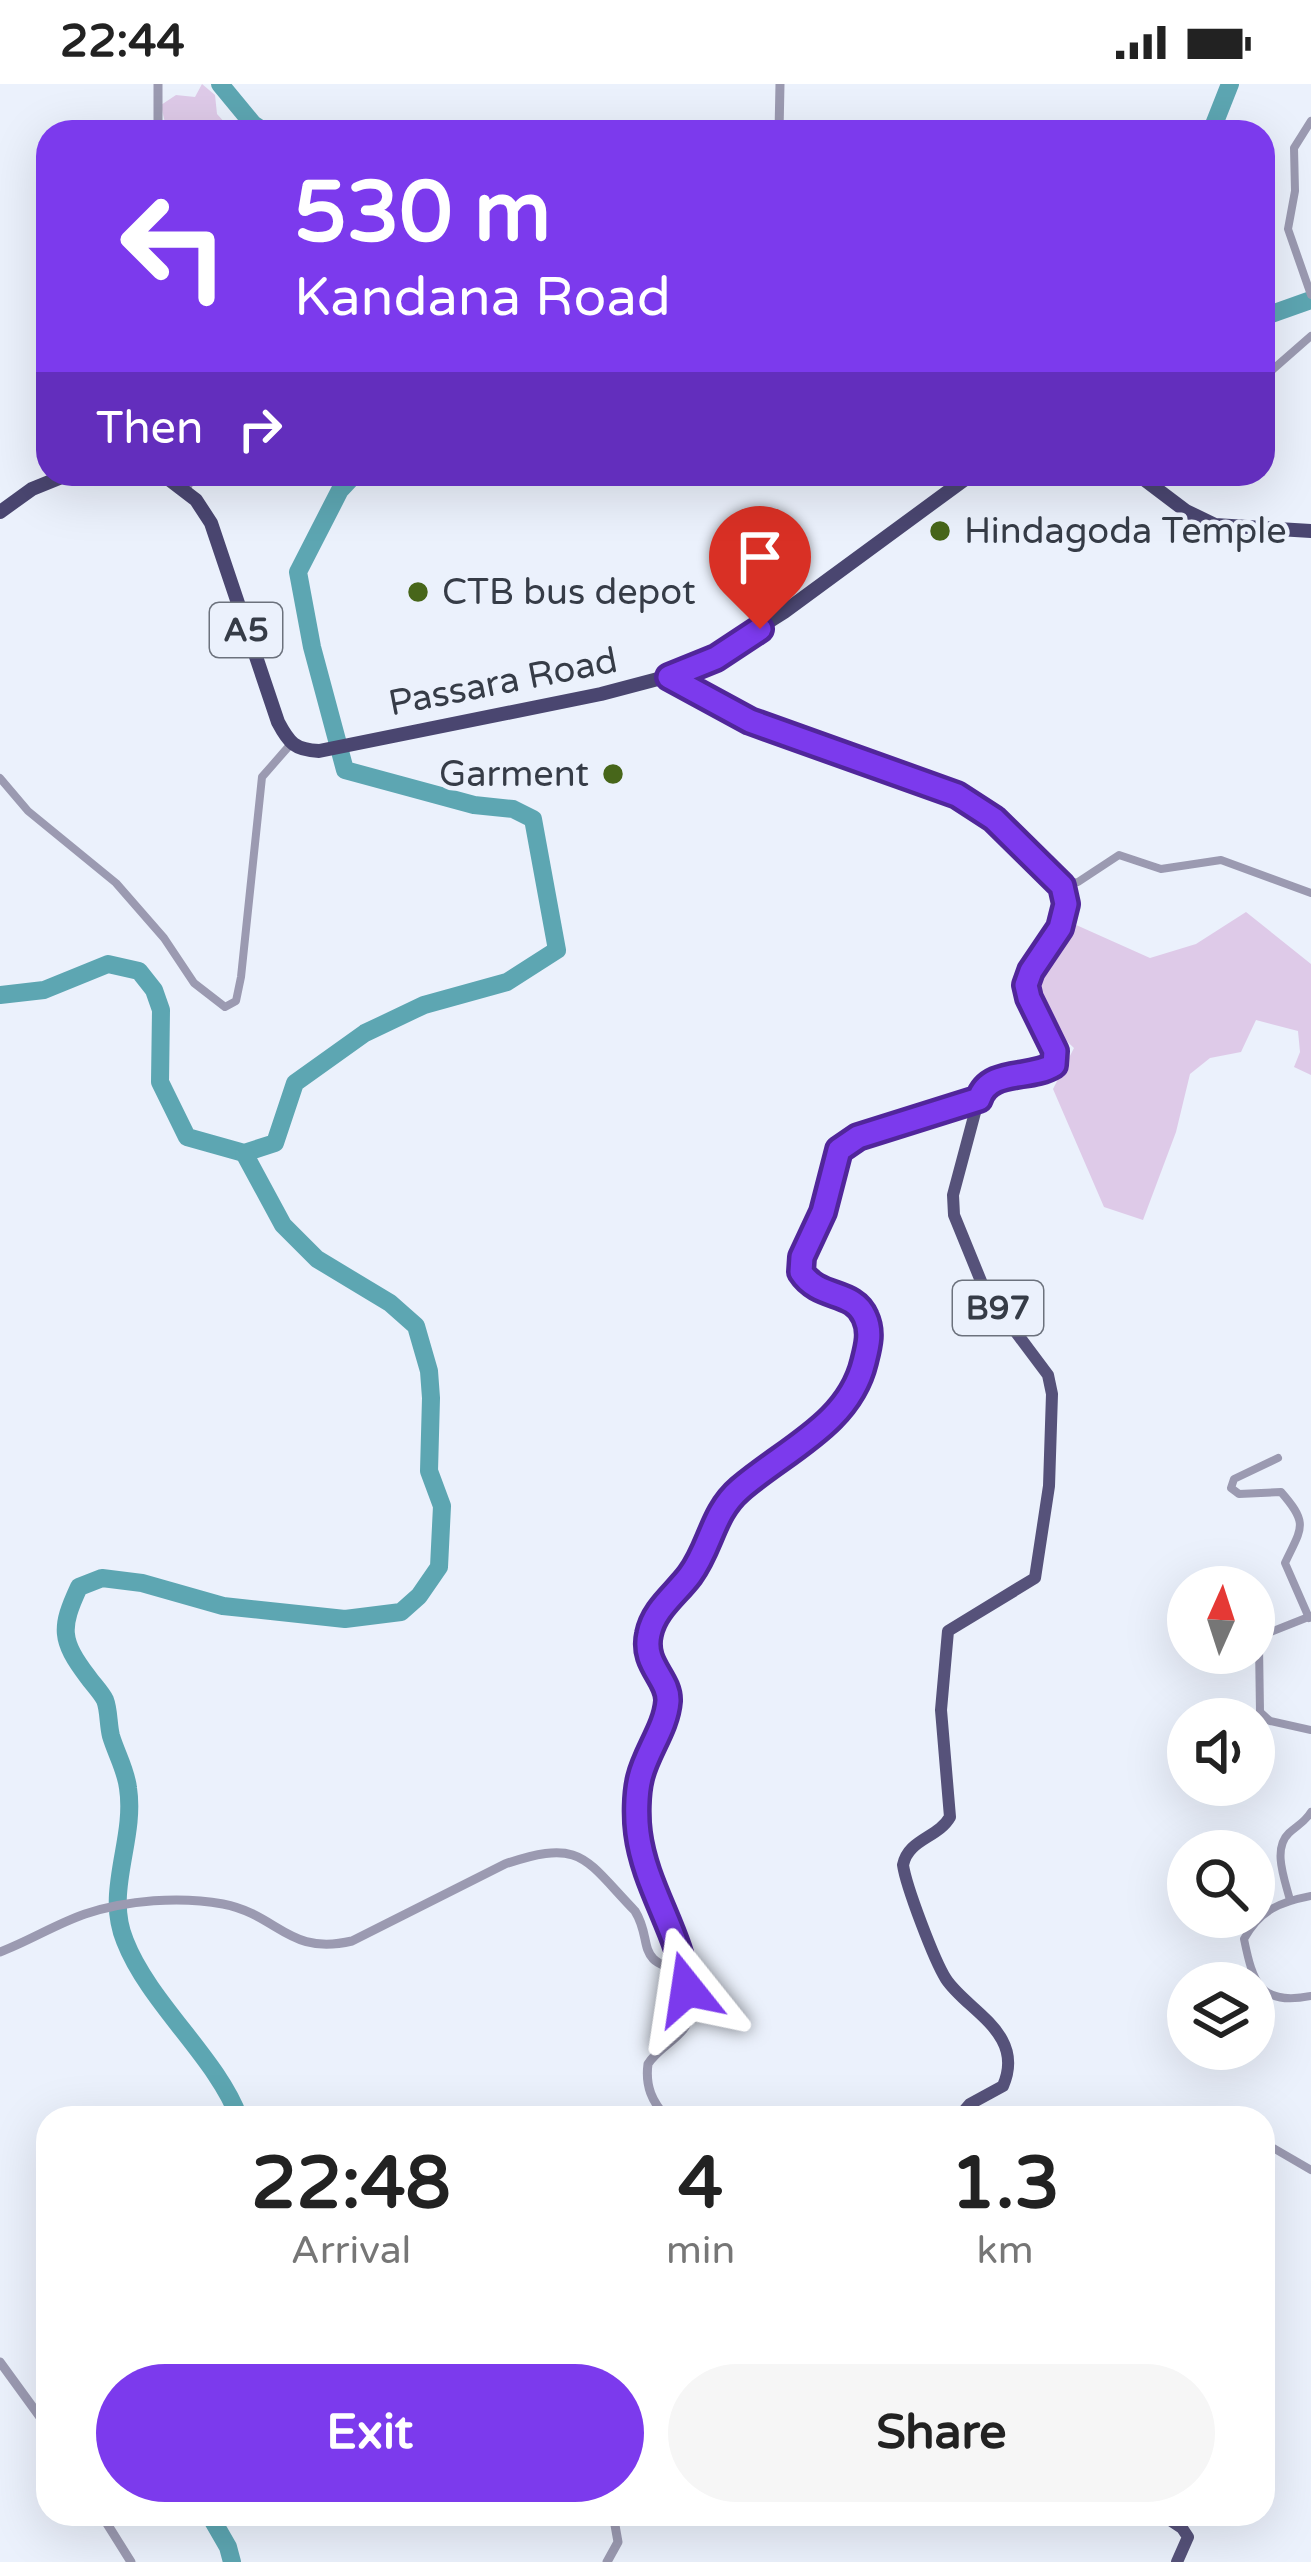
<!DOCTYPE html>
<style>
:root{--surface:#fff;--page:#f6f6f6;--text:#222;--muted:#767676;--accent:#7c3aed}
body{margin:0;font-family:"Varela Round",sans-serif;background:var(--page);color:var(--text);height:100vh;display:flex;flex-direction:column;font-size:45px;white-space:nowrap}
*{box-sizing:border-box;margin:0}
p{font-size:39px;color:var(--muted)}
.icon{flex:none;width:66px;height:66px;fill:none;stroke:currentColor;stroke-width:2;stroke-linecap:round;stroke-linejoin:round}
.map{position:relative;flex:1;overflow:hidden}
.panel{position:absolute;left:36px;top:2022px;width:1239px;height:420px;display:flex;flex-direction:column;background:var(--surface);border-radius:36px;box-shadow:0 12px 48px #0002}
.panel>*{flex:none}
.hud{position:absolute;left:36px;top:36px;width:1239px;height:366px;border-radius:36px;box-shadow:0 12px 48px #0002;background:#7c3aed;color:#fff;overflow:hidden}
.needle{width:78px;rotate:3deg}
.buttons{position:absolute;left:1167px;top:1482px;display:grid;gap:24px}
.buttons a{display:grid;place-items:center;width:108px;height:108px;border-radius:50%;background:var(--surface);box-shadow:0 12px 48px #0002;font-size:60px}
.pin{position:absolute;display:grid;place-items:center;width:102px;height:102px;color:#fff;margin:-123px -51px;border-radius:50% 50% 50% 0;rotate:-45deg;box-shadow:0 0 12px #0007}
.pin .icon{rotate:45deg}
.me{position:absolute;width:132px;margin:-66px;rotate:345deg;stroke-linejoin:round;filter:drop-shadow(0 0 9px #0008)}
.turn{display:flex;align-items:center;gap:42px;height:252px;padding:0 60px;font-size:54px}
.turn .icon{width:156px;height:156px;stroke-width:2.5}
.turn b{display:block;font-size:84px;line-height:102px}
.then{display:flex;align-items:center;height:114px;padding:0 60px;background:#0003;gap:24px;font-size:45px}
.eta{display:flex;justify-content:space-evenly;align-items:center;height:204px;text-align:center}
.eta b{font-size:72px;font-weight:700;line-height:84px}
.button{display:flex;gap:24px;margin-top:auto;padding:24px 60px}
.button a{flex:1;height:138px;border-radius:72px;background:var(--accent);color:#fff;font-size:48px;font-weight:700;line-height:138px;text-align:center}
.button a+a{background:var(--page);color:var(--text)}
.status{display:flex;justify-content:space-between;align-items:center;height:84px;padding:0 60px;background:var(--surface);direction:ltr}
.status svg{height:33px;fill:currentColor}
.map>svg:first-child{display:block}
</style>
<div class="status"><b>22:44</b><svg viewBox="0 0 49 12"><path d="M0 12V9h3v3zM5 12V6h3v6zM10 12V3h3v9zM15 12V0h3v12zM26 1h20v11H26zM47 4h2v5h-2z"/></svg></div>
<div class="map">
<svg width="1311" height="2478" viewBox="0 0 1311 2478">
<rect width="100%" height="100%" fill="#ebf1fc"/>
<g fill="#decae8">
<path d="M 202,0 L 215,11 L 217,30 L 226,40 L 253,40 L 253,48 L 167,48 L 161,21 L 176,11 L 195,13 Z"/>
<path d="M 1246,828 L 1311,880 L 1311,991 L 1294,983 L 1300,968 L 1298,947 L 1256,936 L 1241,968 L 1210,974 L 1190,990 L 1176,1048 L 1143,1136 L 1104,1123 L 1053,1005 L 1074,964 L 1053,944 L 1036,896 L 1074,840 L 1150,874 L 1196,860 Z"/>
</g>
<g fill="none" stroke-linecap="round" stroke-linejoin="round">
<g stroke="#5da6b2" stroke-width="18">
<path d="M 220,0 L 253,40 L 265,48"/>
<path d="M 1211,48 L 1230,0"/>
<path d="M 1263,233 L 1311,216"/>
<path d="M 0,911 L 44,906 L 108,880 L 139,887 L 154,906 L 161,926 L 160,998 L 187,1053 L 244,1069 L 275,1059 L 295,999 L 365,949 L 424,921 L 507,898 L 557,866 L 533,735 L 513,725 L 474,721 L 345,686 L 312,563 L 298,488 L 340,406 L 355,390"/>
<path d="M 239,2034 C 218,1975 149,1919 125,1857 C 104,1807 136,1756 128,1704 C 126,1686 116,1669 111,1652 C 108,1640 109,1626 105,1616 C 101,1608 93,1600 88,1593 C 60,1556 60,1544 79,1503 L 102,1494 L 142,1499 L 223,1522 L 345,1535 L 401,1528 L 419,1512 L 439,1483 L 442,1422 L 429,1387 L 431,1314 L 429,1287 L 416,1242 L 390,1219 L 317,1175 L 283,1141 L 244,1069"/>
<path d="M 209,2430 L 228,2463 L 232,2478"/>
</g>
<g stroke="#9b9ab1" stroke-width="8">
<path d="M 1311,37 L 1294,64 L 1295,107 L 1288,145 L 1311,211"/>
<path d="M 1263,294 L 1311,252"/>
<path d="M 0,694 L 28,727 L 116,799 L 164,854 L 194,899 L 225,923 L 236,917 L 241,893 L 262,693 L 290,661"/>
<path d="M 1062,801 L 1078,798 L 1119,771 L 1161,785 L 1221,776 L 1311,809"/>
<path d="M 1278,1374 L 1234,1395 L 1231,1404 L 1239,1410 L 1281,1408 C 1309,1440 1302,1443 1285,1479 L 1309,1534"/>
<path d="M 1311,1532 L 1268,1549 L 1259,1561 L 1260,1628 L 1270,1637 L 1311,1646"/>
<path d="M 1311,1812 C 1280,1818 1260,1826 1244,1855 C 1253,1899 1260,1922 1311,1912"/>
<path d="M 1290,1816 C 1285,1796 1272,1765 1289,1749 C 1298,1741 1305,1738 1311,1728"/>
<path d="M 1263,2058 L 1311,2086"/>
</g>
<g stroke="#9b9ab1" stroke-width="9">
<path d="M 158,0 L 158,48"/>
<path d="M 779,48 L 780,0"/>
<path d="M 186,406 L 193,390"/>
<path d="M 0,1868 C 29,1857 56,1840 85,1830 C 127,1816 180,1812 223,1820 C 279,1831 288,1872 352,1857 L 505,1780 C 582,1754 584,1774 635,1827 C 654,1857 633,1880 685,1886"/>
<path d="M 667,2034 C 652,2018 645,2002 648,1980 C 660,1960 690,1952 691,1925 C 694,1865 638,1800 637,1742 C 637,1728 637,1710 640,1696 C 644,1673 674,1633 668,1610 C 662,1584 637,1579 652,1543 C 661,1519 683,1506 695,1484 C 708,1459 713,1434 733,1412 C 776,1365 848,1345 864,1278 C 868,1263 872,1248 865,1234 C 853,1206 818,1213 801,1188 L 802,1173 L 822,1128 L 839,1066 L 858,1053 L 978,1015"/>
<path d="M 0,2278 L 48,2344"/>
<path d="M 101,2430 L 131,2478"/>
<path d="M 607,2478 L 618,2458 L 613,2430"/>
</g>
<g stroke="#56527a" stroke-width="12">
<path d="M 669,593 L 750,637 L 957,711 L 994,735 L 1065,809 C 1068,856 1026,876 1026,902 C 1027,931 1058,950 1054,981 C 1031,995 1002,987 981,1006 L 953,1111 L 954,1131 L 985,1207 L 1048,1291 L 1052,1310 L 1049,1402 L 1035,1494 L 948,1547 L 941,1626 L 950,1733 C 938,1754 908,1755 903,1781 C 906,1802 934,1876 946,1895 C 967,1927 1026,1949 1003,2002 L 970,2020 L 958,2034"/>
<path d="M 1161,2430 L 1182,2444 L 1188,2453 L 1177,2478"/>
</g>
<g stroke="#4a4670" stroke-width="14">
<path d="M 162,390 L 196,416 L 211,439 L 278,638 C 289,659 295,666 319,667 L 601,610 L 692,586 L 784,528 L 972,390"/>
<path d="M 1137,390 L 1186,427 L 1215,441 L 1311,447"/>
<path d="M 0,428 L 32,405 L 69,390"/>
</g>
</g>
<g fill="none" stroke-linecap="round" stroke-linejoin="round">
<defs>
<path id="route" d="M 687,1905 C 681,1850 645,1804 638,1749 C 636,1734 636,1710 640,1694 C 646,1668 666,1644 668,1617 C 669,1594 642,1581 649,1550 C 654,1525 676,1510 690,1491 C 711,1463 712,1429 740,1405 C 785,1366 849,1340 864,1278 C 868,1262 872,1248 865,1233 C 853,1205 819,1216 801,1188 L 802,1173 L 823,1128 L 839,1066 L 858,1053 L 979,1015 C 989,984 1030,996 1054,981 L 1055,967 L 1029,914 L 1026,901 L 1031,887 L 1060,844 L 1066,820 L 1062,802 L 994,735 L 957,711 L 750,637 L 669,593 L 716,574 L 760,545"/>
</defs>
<use href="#route" stroke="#51269a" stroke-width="30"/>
<use href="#route" stroke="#7c3aed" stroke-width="21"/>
</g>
<g fill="#47661a" stroke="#ebf1fc" stroke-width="4.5">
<circle cx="940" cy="447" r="12"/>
<circle cx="418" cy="508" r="12"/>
<circle cx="613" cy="690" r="12"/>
</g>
<g text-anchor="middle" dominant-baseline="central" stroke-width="9" stroke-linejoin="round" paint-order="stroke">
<g fill="#ebf1fc" stroke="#6c727d" stroke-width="3">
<rect x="210" y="519" width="72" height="54" rx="9"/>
<rect x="953" y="1197" width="90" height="54" rx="9"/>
</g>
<g font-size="33" font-weight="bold" fill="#363c47">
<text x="246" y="546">A5</text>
<text x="998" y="1224">B97</text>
</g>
<g font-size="36" fill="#363c47" stroke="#ebf1fc" text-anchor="start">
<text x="964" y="447">Hindagoda Temple</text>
<text x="442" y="508">CTB bus depot</text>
<text x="589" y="690" text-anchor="end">Garment</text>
</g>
<g font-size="36" fill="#363c47" stroke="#ebf1fc">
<text transform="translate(503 598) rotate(-11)">Passara Road</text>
</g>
</g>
</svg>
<div class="buttons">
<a><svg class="needle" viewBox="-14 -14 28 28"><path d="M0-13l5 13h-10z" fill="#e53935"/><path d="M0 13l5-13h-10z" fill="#767676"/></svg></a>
<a><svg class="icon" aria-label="sound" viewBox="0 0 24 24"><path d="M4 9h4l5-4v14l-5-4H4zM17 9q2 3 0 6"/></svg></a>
<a><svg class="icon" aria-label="search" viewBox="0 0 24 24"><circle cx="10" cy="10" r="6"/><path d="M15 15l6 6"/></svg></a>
<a><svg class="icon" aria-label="layers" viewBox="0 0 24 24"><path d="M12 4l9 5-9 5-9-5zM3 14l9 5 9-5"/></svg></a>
</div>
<div class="pin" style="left:760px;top:545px;background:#d93025"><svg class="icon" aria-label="arrive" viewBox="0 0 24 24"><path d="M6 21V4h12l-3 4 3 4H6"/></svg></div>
<svg class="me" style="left:687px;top:1905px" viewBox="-20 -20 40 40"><path d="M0-17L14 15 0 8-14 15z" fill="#7c3aed" stroke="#fff" stroke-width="4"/></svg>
<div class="hud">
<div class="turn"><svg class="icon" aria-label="left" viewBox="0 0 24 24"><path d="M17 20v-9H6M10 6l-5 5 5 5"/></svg><div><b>530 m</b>Kandana Road</div></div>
<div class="then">Then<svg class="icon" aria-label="right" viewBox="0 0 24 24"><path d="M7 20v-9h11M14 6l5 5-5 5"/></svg></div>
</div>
<section class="panel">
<div class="eta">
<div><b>22:48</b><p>Arrival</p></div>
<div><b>4</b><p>min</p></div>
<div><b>1.3</b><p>km</p></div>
</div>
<div class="button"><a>Exit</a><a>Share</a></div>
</section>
</div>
